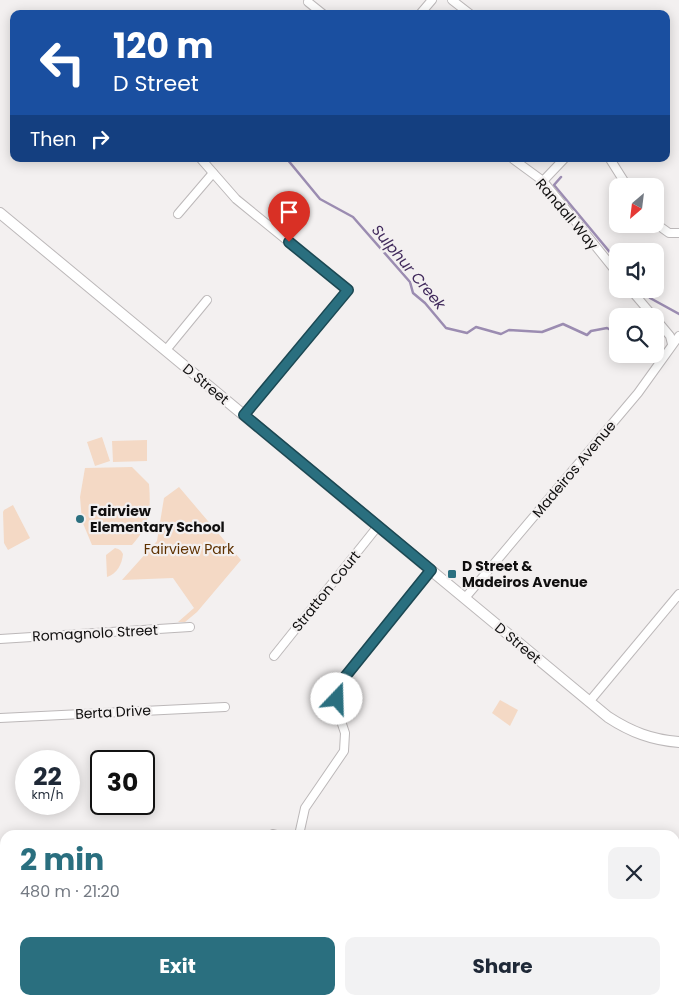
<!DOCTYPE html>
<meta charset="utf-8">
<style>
:root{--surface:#fff;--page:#f2f2f3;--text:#1f2937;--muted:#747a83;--accent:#2a6f7f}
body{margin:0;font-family:Poppins,sans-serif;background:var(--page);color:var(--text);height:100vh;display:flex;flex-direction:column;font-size:19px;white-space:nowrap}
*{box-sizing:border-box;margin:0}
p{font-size:16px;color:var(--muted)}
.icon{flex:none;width:28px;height:28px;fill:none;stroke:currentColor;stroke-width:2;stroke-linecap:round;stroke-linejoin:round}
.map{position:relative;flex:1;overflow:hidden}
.sheet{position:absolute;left:0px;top:830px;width:680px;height:175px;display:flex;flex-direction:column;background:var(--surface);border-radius:15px 15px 0 0;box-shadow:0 2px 12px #0003}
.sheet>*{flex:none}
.guide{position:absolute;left:10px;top:10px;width:660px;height:152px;border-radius:10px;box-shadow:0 2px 12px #0003;background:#1a4fa0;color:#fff;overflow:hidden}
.needle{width:32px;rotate:208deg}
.buttons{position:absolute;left:609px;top:178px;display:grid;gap:10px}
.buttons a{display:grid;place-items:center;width:55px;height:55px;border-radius:10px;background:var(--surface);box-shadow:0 2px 12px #0003;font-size:25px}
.speed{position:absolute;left:15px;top:750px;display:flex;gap:10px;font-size:25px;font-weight:700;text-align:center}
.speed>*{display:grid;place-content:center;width:65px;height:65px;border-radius:50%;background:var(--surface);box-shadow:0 2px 12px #0003;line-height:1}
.speed small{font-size:12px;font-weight:400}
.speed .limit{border:2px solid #111;border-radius:8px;background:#fff;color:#111}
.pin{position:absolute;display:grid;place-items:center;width:42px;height:42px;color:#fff;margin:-51px -21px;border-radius:50% 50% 50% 0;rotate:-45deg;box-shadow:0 0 5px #0007}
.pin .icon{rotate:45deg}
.me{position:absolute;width:55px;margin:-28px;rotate:21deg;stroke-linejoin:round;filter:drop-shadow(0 0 4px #0008)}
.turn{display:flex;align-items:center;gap:18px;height:105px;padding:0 20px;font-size:22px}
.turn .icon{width:65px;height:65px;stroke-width:2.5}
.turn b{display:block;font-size:35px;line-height:42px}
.then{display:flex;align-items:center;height:48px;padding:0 20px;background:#0003;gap:10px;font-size:19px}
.round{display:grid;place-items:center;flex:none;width:52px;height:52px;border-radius:10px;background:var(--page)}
.headline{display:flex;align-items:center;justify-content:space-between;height:85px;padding:0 20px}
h1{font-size:30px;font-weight:700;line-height:38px;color:var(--accent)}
.button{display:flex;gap:10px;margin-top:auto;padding:10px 20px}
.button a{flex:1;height:58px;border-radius:10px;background:var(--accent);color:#fff;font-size:20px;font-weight:700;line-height:58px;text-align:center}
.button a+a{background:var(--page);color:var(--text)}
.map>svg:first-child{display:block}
</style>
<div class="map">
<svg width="679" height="1005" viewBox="0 0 679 1005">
<rect width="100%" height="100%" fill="#f3f0f0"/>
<g fill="#f4d9c5">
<path d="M 102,437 L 110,461 L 95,466 L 87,442 Z"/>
<path d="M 147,440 L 147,461 L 113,462 L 112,441 Z"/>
<path d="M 132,467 L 149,484 C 151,509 150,525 132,545 L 92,545 L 82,521 L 80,497 L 85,468 Z"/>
<path d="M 179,487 L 241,560 L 197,612 L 185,622 L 178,622 L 194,608 L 173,578 L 122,580 L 157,541 L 164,498 Z"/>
<path d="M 13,505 L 30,538 L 8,550 L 4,543 L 3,512 L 4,510 Z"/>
<path d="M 115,548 C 119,549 121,550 123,554 C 122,564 117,574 107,577 L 106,555 Z"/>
<path d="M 500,700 L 518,710 L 510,726 L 492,713 Z"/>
<path d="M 254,1000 L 303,1000 L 305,1005 L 252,1005 Z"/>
</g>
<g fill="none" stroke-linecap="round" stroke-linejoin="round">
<g stroke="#9b8cb1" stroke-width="2.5">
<path d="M 287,159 L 320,199 L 353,217 L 410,282 L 413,293 L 425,303 L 446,328 L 467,333 L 476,327 L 501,334 L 509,330 L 542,332 L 563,324 L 587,335 L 591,331 L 607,328 L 618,334"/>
<path d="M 561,177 L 554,185 L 618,262"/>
<path d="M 642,289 L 650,298 L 679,314"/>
</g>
<defs>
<g id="minor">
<path d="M 452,0 L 470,14"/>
<path d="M 308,2 L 323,14"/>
<path d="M 420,14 L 432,0"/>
<path d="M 201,159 L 236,199 L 348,290 L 244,415"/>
<path d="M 513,159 L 543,181 L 618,274"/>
<path d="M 610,159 L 627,186"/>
<path d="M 543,181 L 564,159"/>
<path d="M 178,214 L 213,173"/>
<path d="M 655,223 L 669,233 L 679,233"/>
<path d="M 630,289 L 653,316"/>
<path d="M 655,318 L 670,336 L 672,344"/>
<path d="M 166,350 L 207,300"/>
<path d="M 465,598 L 638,393 L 679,336"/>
<path d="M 0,639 L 190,627"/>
<path d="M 274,656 L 378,526"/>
<path d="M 589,702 L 679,594"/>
<path d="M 0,718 L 225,707"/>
<path d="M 273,834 L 277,835"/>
<path d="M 299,835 L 305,808 L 344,751 L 345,733 L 337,709 L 336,688 L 431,570"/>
<path d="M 0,858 L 5,855"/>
<path d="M 0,963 L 5,966"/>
<path d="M 0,986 L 5,986"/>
<path d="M 349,1005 L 350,1000"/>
<path d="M 493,1005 L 495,1000"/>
</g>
<path id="secondary" d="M 0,213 L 608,717 C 631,732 652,740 679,742"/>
</defs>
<use href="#minor" stroke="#bcb8b9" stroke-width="10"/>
<use href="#secondary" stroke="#bcb8b9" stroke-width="12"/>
<use href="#minor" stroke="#fff" stroke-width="8"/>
<use href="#secondary" stroke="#fff" stroke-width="10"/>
</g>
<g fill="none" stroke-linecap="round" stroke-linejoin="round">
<defs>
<path id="route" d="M 289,242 L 348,290 L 244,415 L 431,570 L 336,688 L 337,699"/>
</defs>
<use href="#route" stroke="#1b4853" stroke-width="12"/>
<use href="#route" stroke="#2a6f7f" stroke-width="9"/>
</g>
<g fill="#2a6f7f" stroke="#f3f0f0" stroke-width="2">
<circle cx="80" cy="519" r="5"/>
<rect x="447" y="569" width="10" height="10" rx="2.5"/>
</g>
<g text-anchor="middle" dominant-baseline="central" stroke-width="4.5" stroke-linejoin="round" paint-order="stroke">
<g font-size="14" fill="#100f0f" stroke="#f3f0f0">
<text transform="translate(567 214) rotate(50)">Randall Way</text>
<text transform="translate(206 384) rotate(40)">D Street</text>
<text transform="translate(574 469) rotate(-50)">Madeiros Avenue</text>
<text transform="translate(326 591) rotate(-51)">Stratton Court</text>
<text transform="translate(95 633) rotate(-3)">Romagnolo Street</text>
<text transform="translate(518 643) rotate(40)">D Street</text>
<text transform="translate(113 712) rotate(-3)">Berta Drive</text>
</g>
<g font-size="14" font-weight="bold" fill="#100f0f" stroke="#f3f0f0" text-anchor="start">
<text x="90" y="511">Fairview<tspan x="90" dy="16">Elementary School</tspan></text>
<text x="462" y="566">D Street &amp;<tspan x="462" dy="16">Madeiros Avenue</tspan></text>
</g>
<g font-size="14" fill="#5e3100" stroke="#f3f0f0">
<text x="189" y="549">Fairview Park</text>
</g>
<g font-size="15" font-style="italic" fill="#412a5c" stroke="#f3f0f0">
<text transform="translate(409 267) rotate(50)">Sulphur Creek</text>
</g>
</g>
</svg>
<div class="buttons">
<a><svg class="needle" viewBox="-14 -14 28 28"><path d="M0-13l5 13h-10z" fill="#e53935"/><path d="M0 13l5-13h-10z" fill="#747a83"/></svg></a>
<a><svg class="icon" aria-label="sound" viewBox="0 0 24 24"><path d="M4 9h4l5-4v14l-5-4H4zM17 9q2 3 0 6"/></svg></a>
<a><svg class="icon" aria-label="search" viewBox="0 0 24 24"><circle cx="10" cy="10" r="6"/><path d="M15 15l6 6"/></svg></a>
</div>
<div class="speed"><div>22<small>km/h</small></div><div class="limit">30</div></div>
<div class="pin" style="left:289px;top:242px;background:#d93025"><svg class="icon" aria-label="arrive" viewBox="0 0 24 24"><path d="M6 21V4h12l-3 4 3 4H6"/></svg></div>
<svg class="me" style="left:337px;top:699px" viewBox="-20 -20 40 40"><circle r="19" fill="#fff"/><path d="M0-13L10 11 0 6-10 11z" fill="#2a6f7f"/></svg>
<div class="guide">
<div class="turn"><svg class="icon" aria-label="left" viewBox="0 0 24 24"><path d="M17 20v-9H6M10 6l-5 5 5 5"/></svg><div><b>120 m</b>D Street</div></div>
<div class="then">Then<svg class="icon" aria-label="right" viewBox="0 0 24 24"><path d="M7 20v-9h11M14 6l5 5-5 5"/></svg></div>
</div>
<section class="sheet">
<div class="headline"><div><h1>2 min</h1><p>480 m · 21:20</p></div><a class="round"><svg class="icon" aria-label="close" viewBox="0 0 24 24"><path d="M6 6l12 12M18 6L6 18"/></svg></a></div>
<div class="button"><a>Exit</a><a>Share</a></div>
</section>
</div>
